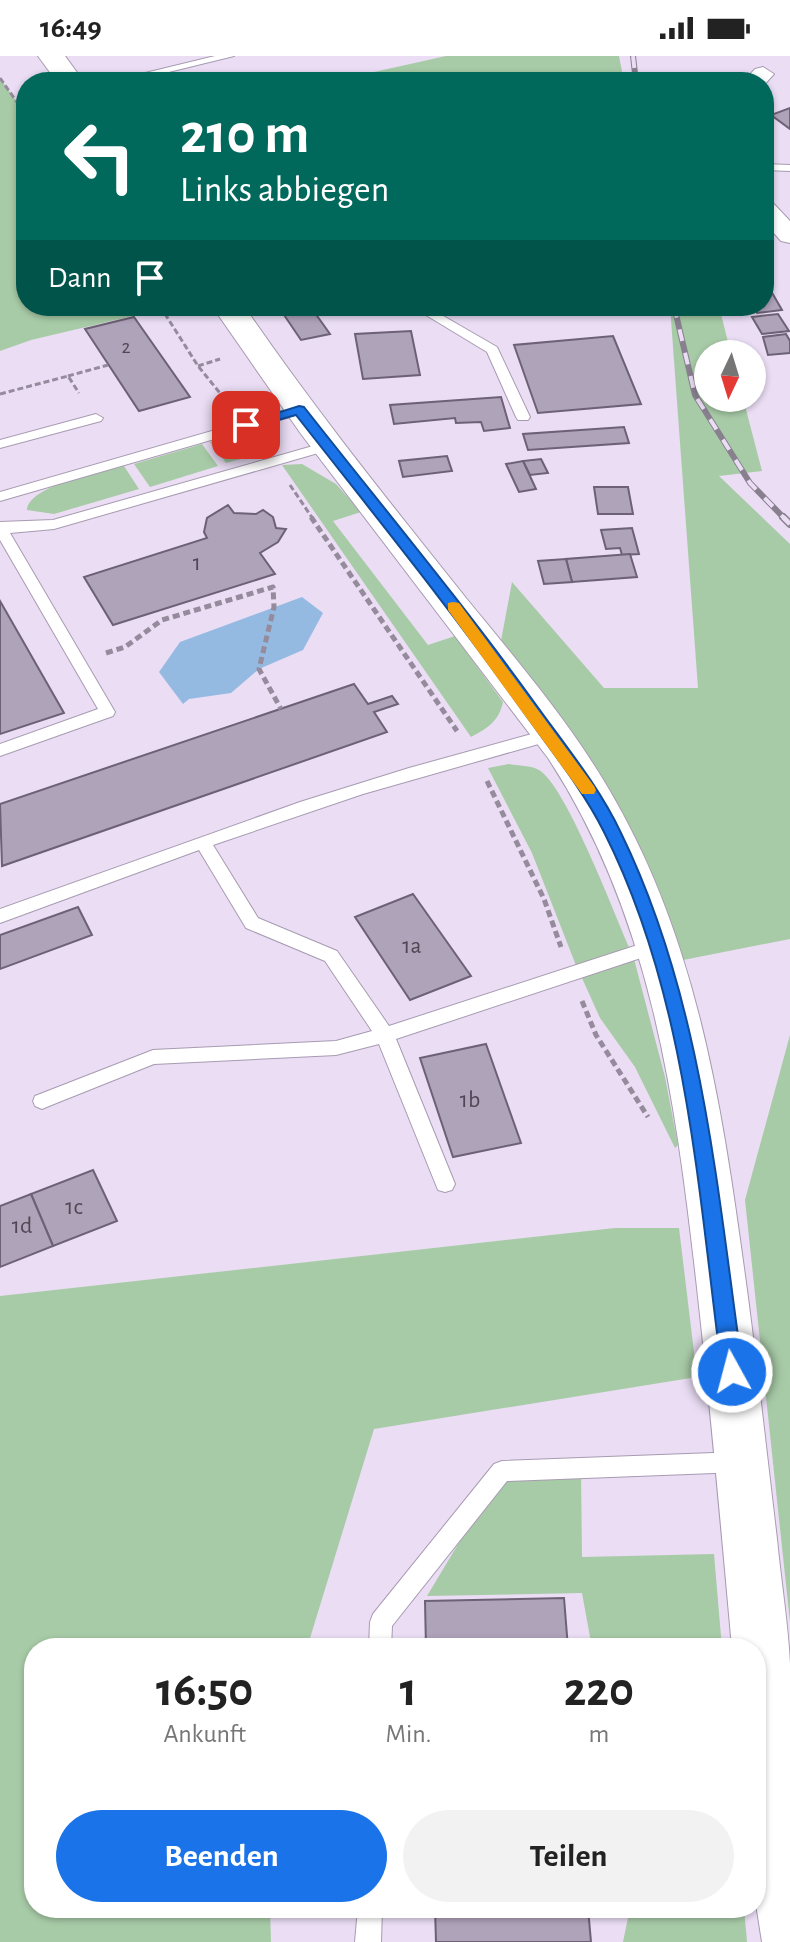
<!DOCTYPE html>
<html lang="de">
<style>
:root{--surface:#fff;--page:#f2f2f2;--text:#222;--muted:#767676;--accent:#1a73e8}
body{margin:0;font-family:"Alegreya Sans",sans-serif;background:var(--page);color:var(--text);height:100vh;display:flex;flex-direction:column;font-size:30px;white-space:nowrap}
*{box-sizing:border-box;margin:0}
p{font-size:26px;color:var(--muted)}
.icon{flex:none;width:44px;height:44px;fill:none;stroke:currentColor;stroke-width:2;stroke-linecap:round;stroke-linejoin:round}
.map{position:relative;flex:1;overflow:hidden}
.panel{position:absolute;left:24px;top:1582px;width:742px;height:280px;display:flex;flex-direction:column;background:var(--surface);border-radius:32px;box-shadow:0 2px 6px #0004}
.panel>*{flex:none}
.top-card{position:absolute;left:16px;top:16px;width:758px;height:244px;border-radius:32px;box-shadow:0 2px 6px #0004;background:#00695c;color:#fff;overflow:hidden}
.needle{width:52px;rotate:184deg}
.buttons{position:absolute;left:694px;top:284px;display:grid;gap:16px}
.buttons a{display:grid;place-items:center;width:72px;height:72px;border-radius:50%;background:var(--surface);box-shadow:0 2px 6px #0004;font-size:40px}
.pin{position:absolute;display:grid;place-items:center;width:68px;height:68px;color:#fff;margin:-34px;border-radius:16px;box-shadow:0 4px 12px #0006}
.me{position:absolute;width:88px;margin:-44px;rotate:353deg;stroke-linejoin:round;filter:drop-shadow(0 0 6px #0008)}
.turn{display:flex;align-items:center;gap:28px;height:168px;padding:0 32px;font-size:36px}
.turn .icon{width:104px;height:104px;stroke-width:2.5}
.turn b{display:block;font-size:56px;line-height:68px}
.then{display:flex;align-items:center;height:76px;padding:0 32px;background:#0003;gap:16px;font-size:30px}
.eta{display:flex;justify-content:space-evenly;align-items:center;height:136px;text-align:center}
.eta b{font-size:48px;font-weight:700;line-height:56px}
.cta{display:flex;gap:16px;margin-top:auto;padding:16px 32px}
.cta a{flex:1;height:92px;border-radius:48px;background:var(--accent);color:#fff;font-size:32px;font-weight:700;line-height:92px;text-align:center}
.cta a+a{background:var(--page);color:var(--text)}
.status{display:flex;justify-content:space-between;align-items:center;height:56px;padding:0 40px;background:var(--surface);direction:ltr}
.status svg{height:22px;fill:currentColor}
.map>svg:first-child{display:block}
</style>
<div class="status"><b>16:49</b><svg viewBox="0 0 49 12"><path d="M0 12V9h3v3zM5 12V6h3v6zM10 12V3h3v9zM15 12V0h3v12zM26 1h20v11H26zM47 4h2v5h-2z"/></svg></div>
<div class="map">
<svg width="790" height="1886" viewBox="0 0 790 1886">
<rect width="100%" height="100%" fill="#eaddf4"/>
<g fill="#a8cba7">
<path d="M 446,0 L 619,0 L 624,26 L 329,26 Z"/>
<path d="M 0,22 L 26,59 L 26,250 L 160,250 L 162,253 L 31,284 L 0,295 Z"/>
<path d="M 670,250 L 719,250 L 731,298 L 708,298 L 708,342 L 743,342 L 762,415 L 719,420 L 790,488 L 790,883 L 663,908 L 659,889 L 497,606 L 512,526 L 604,632 L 698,632 Z"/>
<path d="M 246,375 L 262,397 L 226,407 L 210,386 Z"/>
<path d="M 202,388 L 218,410 L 150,431 L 134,408 Z"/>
<path d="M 302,408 L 336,428 L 361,456 L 333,465 L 428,589 L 455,580 L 503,646 C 499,665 488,672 471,681 L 282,409 Z"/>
<path d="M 124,410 L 139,433 L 54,458 L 27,454 C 29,429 102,416 124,410 Z"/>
<path d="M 509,708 C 518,710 531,709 539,714 C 566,730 614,857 629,891 L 577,912 L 532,797 L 488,712 Z"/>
<path d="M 634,903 L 665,1021 L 678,1089 L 675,1092 L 635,1011 L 600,962 L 582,922 Z"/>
<path d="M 790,979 L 790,1566 L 745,1144 Z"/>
<path d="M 615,1172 L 679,1172 L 697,1321 L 374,1373 L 307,1592 L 34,1592 L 34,1852 L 270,1852 L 271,1886 L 0,1886 L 0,1240 Z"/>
<path d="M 581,1414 L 582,1501 L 714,1498 L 722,1592 L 592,1592 L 582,1537 L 427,1540 L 502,1415 Z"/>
<path d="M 630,1852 L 744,1852 L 747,1886 L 623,1886 Z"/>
</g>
<path fill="#95bae2" d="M 302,541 L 323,557 L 303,594 L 259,613 L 231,637 L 189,643 L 183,648 L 159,616 L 180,586 Z"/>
<g fill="#afa3b9" stroke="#6d6175" stroke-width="2">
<path d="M 790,52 L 790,73 L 771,59 Z"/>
<path d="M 764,228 L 767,228 L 782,254 L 757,257 L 753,250 L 764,250 Z"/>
<path d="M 278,250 L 310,250 L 330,278 L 301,284 Z"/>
<path d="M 778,258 L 789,275 L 762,278 L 752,261 Z"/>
<path d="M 134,261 L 190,341 L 139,355 L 85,273 Z"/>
<path d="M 411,275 L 420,319 L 363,323 L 355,278 Z"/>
<path d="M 786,278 L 790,285 L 790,297 L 768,299 L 763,281 Z"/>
<path d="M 613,280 L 641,348 L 538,357 L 514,289 Z"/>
<path d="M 501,341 L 510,372 L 484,375 L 481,366 L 456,367 L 455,362 L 394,368 L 390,349 Z"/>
<path d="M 624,371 L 629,387 L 528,394 L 523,378 Z"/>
<path d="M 447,400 L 452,415 L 403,421 L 399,405 Z"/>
<path d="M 541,403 L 548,417 L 530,419 L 523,405 Z"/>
<path d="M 523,405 L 536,433 L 519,436 L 506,408 Z"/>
<path d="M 594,431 L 628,431 L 633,458 L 598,458 Z"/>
<path d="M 228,449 L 234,457 L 256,458 L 263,454 L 273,461 L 276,472 L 286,473 L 278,486 L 260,497 L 275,518 L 113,569 L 84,521 L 207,482 L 204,476 L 207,462 Z"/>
<path d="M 632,472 L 639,498 L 622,499 L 620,492 L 606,493 L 601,474 Z"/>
<path d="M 630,498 L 637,521 L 572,526 L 566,503 Z"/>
<path d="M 566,503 L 572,526 L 544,528 L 538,505 Z"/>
<path d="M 0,545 L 64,657 L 0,678 Z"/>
<path d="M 354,628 L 368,648 L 392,640 L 398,648 L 374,656 L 387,676 L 2,810 L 0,748 Z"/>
<path d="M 413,838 L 471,920 L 410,944 L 355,861 Z"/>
<path d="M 78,851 L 92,879 L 0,913 L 0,879 Z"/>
<path d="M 486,988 L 521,1087 L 453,1101 L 420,1002 Z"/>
<path d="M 93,1114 L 117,1165 L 53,1190 L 31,1138 Z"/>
<path d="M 31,1138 L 53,1190 L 0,1211 L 0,1150 Z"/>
<path d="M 564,1542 L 568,1592 L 426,1592 L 425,1545 Z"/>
<path d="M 435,1852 L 588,1852 L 591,1886 L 436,1886 Z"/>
</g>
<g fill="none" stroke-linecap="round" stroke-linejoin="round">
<defs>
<g id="service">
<path d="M 215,0 L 234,0 L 128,26 L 108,26 Z"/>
<path d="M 764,108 L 790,109 L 790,115 L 764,114 Z"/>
<path d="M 411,250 L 426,250 L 497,291 L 530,361 L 528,364 L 518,364 L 516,361 L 487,296 Z"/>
<path d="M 299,350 L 304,351 L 304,357 L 0,445 L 0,436 Z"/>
<path d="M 96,358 L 103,362 L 101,365 L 0,392 L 0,384 Z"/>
<path d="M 327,386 L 334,390 L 332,393 L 54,473 L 10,477 L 115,656 L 113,660 L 0,700 L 0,688 L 98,653 L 0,484 L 0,466 L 53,464 Z"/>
<path d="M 550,673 L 556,675 L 558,679 L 556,683 L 363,738 L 213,789 L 258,862 L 337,895 L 389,970 L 659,882 L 665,884 L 668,889 L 665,894 L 396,983 L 455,1128 L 452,1134 L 445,1136 L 438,1134 L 379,988 L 336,999 L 154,1008 L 49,1050 L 42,1053 L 35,1050 L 33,1045 L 35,1040 L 153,994 L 336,985 L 372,975 L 325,905 L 246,872 L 199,794 L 0,867 L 0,853 L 300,746 L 409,712 Z"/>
<path d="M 740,1396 L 748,1399 L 751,1406 L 748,1413 L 740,1416 L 507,1425 L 392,1570 L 391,1592 L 369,1592 L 370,1566 L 373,1558 L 494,1408 L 502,1405 Z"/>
<path d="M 358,1852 L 382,1852 L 381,1886 L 355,1886 Z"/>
</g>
<g id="minor">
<path d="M 763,11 L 774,18 L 764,29 L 764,26 L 743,26 L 755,13 Z"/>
<path d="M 764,144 L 772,146 L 790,165 L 790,187 L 781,185 L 764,166 Z"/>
</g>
<g id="tertiary">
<path d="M 38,0 L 65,0 L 84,26 L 57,26 Z"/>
<path d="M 212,250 L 244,250 C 313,351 390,447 466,542 C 519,607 574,671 615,744 C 701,895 724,1065 747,1234 C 758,1317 767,1400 777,1483 C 781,1525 788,1567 790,1608 C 790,1700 790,1794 790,1886 L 762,1886 L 756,1848 L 756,1592 L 732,1592 C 721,1469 710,1346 696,1223 C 675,1041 651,859 548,702 L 301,378 Z"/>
</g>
</defs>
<use href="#service" stroke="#a79bb1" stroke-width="2"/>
<use href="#minor" stroke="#a79bb1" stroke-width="2"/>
<use href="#tertiary" stroke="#a79bb1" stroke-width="2"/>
<g stroke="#958b9c" stroke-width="3" stroke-dasharray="6 3" stroke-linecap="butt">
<path d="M 0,22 L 26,59"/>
<path d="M 160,250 L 198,310 L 228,347"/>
<path d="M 198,310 L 220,303"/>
<path d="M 68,320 L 108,309"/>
<path d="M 0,338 L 68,320 L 79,337"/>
<path d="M 290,429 L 313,463"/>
</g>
<g stroke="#958b9c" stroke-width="5" stroke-dasharray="7 4" stroke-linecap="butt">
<path d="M 311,461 L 457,675"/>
<path d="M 106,597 L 125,591 L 162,564 L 273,531 L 274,551 L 259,613 L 281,653"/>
<path d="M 487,725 L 544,843 L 561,891"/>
<path d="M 582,945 L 596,979 L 648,1061"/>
</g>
<use href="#service" fill="#fff" fill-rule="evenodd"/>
<use href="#minor" fill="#fff" fill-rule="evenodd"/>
<use href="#tertiary" fill="#fff" fill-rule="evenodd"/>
<defs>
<g id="rail-far1">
<path d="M 633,0 L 636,26"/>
<path d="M 674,250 L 695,339 L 750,427 L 785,463"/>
</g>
<path id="rail" d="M 783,461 L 790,468"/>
</defs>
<use href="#rail-far1" stroke="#887f8f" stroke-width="6"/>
<use href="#rail" stroke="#887f8f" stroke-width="8"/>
<use href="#rail-far1" stroke="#eaddf4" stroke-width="4" stroke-dasharray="12" stroke-linecap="butt"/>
<use href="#rail" stroke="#eaddf4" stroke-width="5" stroke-dasharray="16" stroke-linecap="butt"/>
</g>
<path fill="#1a73e8" stroke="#114b97" stroke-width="2" d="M 299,350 L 304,351 C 381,449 461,545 534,646 C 564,688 599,730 621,777 C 703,945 717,1134 743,1316 L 740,1323 L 732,1326 L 725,1323 L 722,1316 C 698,1136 688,942 604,776 C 582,732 549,692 520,651 C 449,551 372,456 296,359 L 246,373 L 239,369 Z"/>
<path fill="#f59e0b" d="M 453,546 L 459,547 L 594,730 L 596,734 L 594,738 L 582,738 L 448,554 L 448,547 Z"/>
<g text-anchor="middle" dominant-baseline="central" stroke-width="6" stroke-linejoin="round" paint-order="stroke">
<g font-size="20" fill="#4f4854">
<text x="126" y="291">2</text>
</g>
<g font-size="24" fill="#4f4854">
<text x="197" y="507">1</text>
<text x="412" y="890">1a</text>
<text x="470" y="1044">1b</text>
<text x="74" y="1151">1c</text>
<text x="22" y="1170">1d</text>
</g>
</g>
</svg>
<div class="buttons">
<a><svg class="needle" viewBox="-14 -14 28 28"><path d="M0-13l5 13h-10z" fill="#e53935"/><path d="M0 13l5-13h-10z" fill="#767676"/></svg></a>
</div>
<div class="pin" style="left:246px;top:369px;background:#d93025"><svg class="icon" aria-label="arrive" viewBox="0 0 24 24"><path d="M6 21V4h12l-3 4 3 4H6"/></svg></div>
<svg class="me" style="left:732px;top:1316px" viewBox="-20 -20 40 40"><circle r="17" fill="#1a73e8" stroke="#fff" stroke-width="3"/><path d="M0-11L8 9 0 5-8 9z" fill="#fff"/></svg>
<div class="top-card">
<div class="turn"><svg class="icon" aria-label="left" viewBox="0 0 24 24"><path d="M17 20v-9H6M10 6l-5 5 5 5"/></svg><div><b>210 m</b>Links abbiegen</div></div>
<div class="then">Dann<svg class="icon" aria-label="arrive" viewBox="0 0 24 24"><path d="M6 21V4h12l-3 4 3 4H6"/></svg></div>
</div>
<section class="panel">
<div class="eta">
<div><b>16:50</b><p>Ankunft</p></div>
<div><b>1</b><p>Min.</p></div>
<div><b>220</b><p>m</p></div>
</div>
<div class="cta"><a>Beenden</a><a>Teilen</a></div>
</section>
</div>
